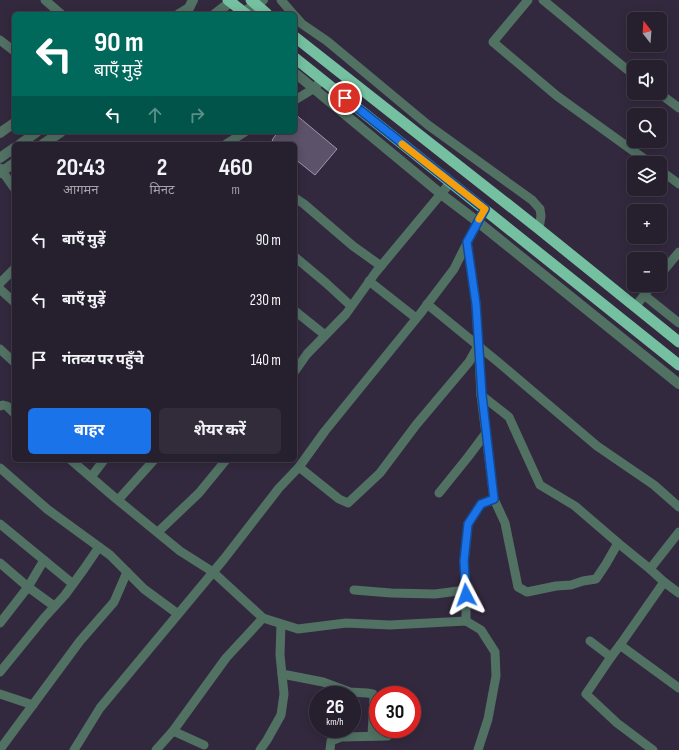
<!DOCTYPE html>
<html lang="hi">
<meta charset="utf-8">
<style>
:root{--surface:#261f2e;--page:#322c3a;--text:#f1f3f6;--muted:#a4a2aa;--line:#423d4a;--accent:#1a73e8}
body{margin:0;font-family:"Sofia Sans Condensed","Noto Sans Devanagari",sans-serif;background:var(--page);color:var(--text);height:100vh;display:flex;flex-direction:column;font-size:15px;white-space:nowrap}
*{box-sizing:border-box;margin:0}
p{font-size:13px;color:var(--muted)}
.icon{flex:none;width:22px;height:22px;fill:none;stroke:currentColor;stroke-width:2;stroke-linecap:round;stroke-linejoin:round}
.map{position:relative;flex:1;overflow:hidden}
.sheet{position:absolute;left:12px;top:142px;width:285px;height:320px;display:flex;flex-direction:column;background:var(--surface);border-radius:6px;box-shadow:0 2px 10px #0003,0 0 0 1px var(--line)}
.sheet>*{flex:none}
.hud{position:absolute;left:12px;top:12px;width:285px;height:122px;border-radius:6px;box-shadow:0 2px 10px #0003,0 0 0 1px var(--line);background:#00695c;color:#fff;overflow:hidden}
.needle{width:26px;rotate:343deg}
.buttons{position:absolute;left:627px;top:12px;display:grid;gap:8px}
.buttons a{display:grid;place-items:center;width:40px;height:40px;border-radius:6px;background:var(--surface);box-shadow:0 2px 10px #0003,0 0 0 1px var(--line);font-size:20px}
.speed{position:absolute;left:309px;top:686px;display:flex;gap:8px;font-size:20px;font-weight:700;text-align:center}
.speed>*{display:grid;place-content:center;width:52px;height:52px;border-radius:50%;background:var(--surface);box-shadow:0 2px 10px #0003,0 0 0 1px var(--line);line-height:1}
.speed small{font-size:10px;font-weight:400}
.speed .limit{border:6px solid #d22;background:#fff;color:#111}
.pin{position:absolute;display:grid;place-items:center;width:34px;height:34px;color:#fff;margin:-17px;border:2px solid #fff;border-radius:50%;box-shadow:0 1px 4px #0007}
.me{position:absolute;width:44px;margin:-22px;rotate:356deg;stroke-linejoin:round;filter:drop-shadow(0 0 3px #0008)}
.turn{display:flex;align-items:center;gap:14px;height:84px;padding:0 16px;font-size:18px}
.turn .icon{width:52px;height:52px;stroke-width:2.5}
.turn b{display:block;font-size:28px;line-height:34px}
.lanes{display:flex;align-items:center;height:38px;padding:0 16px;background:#0003;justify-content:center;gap:20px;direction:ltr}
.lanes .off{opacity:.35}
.eta{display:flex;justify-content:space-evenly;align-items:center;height:68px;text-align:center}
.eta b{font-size:24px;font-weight:700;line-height:28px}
.action{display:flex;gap:8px;margin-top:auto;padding:8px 16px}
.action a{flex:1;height:46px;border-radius:6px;background:var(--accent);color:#fff;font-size:16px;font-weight:700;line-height:46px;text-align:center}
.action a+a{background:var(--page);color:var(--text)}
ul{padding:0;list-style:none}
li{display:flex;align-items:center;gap:12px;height:60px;padding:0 16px}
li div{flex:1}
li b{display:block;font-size:15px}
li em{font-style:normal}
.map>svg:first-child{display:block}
</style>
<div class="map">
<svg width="679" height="750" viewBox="0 0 679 750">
<rect width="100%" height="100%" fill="#33293e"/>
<path fill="#5c5269" stroke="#a196b0" d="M 295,114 L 337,149 L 315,175 L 295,159 L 295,144 L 277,144 L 272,140 L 278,132 L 295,132 Z"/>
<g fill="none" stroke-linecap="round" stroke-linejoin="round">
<g stroke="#517163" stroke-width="9">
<path d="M 45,0 L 61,14"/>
<path d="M 281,0 L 293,14"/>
<path d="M 528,0 L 493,42 L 557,96 L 650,163"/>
<path d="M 543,0 C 574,25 603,51 634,75"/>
<path d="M 295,16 L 302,24 L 327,41 L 428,125 L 532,200 L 540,209 L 541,216 L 539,229"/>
<path d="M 0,40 L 14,51"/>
<path d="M 659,93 L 679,108"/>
<path d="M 295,100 L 313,89 L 322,80"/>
<path d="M 226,144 L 245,132"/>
<path d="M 0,168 L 14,188"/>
<path d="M 660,170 L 679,184"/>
<path d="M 295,198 L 304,204 L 353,246 L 381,266"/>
<path d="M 467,242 L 476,304 L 481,395 L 494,499 L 505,523 L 518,587 L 527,592 L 556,586 L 571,585 L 583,581 L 596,579 L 606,564 L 618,543"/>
<path d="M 295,257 L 326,283 L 351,306"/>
<path d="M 660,275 L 679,252"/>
<path d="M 369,281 L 416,318"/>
<path d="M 0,283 L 14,269"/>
<path d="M 0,289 L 14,302"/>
<path d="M 644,295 L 679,323"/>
<path d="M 427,304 L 498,362 L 597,446 L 654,485 L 679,507"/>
<path d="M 635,307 L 652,285"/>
<path d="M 295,311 L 325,335"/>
<path d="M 0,349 L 14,362"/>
<path d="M 295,371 L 307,354 L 346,314 L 376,272 L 450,183"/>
<path d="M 481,395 L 509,417 L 540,485 L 575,506 L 618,543 L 650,569 L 664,582 L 679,593"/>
<path d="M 0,406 L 3,405 L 7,406 L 14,413"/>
<path d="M 71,460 L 114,497 L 180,551 L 213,572 L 263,618 L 226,658 L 173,731 L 156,750"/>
<path d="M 299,467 L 339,499 L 348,503 L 380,473 L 416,425 L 469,362 L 478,346"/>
<path d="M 0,468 L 47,509 L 110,555 L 144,589 L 178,614"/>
<path d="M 91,477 L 104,460"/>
<path d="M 439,493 L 468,457 L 486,433"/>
<path d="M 118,500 L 154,460"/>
<path d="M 0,524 L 73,584"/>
<path d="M 158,532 L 199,493 L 226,460"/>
<path d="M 0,563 L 28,587 L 54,606"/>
<path d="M 650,569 L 679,532"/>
<path d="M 354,590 L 391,593 L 435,594 L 466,590"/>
<path d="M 263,618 L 298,629 L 346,623 L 390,625 L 466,621 L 481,630 L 495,652 L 496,676 L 488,719 L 478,750"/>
<path d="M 466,621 L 466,595 L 464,561 L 468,524 L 481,504 L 494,499"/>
<path d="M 0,623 L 28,587 L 44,560"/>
<path d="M 590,641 L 611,657 L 586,694 L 617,723 L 653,750"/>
<path d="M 620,645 L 679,688"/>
<path d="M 611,657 L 620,645 L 664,582"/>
<path d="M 0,672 L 44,618 L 65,595 L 84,569 L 99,547"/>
<path d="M 282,674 L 323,682 L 350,692 L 367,693 L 373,694 L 374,698 L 372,736"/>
<path d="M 0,694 L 33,705"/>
<path d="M 173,731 L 204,745"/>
<path d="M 1,748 L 80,641 L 114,602 L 127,572"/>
<path d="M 74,750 L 100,708 L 224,559 L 279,488 L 299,467 L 325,431 L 420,314 L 454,269 L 474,229 L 485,209"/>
<path d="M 260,750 L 267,740 L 281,715 L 284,694 L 280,655 L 281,624"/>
<path d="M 330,750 L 331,741 L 341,737 L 388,736"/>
</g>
<g stroke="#517163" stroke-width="10">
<path d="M 179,14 L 189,8 L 193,0"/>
<path d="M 215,14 L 233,0"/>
<path d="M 240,14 L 263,0"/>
<path d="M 295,73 L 441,194 L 478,222 L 679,384"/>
<path d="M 0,133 L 14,123"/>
<path d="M 20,144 L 37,132"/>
<path d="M 43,144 L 61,132"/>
<path d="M 0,158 L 14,148"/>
<path d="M 0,173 L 14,163"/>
</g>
<g stroke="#74c0a0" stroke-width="11">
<path d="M 228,0 L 246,14"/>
<path d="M 251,0 L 267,14"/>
<path d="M 295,37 L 539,229 L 679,342"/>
<path d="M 295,58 L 679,365"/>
</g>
</g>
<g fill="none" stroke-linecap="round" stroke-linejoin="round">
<defs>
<path id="route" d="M 345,98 L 485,209 L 467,242 L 476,304 L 482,395 L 494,499 L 481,504 L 468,524 L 464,561 L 466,595"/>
</defs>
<use href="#route" stroke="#114b97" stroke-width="10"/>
<use href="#route" stroke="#1a73e8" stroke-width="7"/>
<path stroke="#f59e0b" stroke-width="7" d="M 402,144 L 485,209 L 479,219"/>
</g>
</svg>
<div class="buttons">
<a><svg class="needle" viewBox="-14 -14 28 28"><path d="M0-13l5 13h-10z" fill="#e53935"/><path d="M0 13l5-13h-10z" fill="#a4a2aa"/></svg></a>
<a><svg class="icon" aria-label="sound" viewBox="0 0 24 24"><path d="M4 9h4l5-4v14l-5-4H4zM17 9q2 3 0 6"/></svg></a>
<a><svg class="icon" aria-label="search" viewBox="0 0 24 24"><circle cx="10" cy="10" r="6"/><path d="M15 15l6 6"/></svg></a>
<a><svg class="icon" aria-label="layers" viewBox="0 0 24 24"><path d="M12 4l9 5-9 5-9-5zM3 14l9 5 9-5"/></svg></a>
<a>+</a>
<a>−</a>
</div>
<div class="speed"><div>26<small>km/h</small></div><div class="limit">30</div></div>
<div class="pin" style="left:345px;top:98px;background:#d93025"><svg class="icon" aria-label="arrive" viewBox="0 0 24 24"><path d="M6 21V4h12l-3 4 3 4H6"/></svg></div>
<svg class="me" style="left:466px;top:595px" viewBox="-20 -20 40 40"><path d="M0-17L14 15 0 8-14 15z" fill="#1a73e8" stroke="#fff" stroke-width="4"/></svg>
<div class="hud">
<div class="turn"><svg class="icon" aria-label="left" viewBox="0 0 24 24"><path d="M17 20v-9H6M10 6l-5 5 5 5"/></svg><div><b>90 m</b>बाएँ मुड़ें</div></div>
<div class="lanes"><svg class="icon" aria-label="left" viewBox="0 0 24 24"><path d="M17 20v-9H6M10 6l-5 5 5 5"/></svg><svg class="icon off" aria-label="ahead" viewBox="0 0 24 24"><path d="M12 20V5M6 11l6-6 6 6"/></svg><svg class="icon off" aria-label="right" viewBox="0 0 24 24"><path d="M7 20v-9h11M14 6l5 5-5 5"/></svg></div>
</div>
<section class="sheet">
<div class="eta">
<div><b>20:43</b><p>आगमन</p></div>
<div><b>2</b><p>मिनट</p></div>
<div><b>460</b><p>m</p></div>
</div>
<ul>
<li><svg class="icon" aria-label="left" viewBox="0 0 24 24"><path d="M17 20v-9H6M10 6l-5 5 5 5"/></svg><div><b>बाएँ मुड़ें</b></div><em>90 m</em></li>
<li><svg class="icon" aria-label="left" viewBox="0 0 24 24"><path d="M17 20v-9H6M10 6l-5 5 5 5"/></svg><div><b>बाएँ मुड़ें</b></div><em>230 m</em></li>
<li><svg class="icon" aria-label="arrive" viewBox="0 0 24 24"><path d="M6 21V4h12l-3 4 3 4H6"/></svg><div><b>गंतव्य पर पहुँचे</b></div><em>140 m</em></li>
</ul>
<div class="action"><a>बाहर</a><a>शेयर करें</a></div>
</section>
</div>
